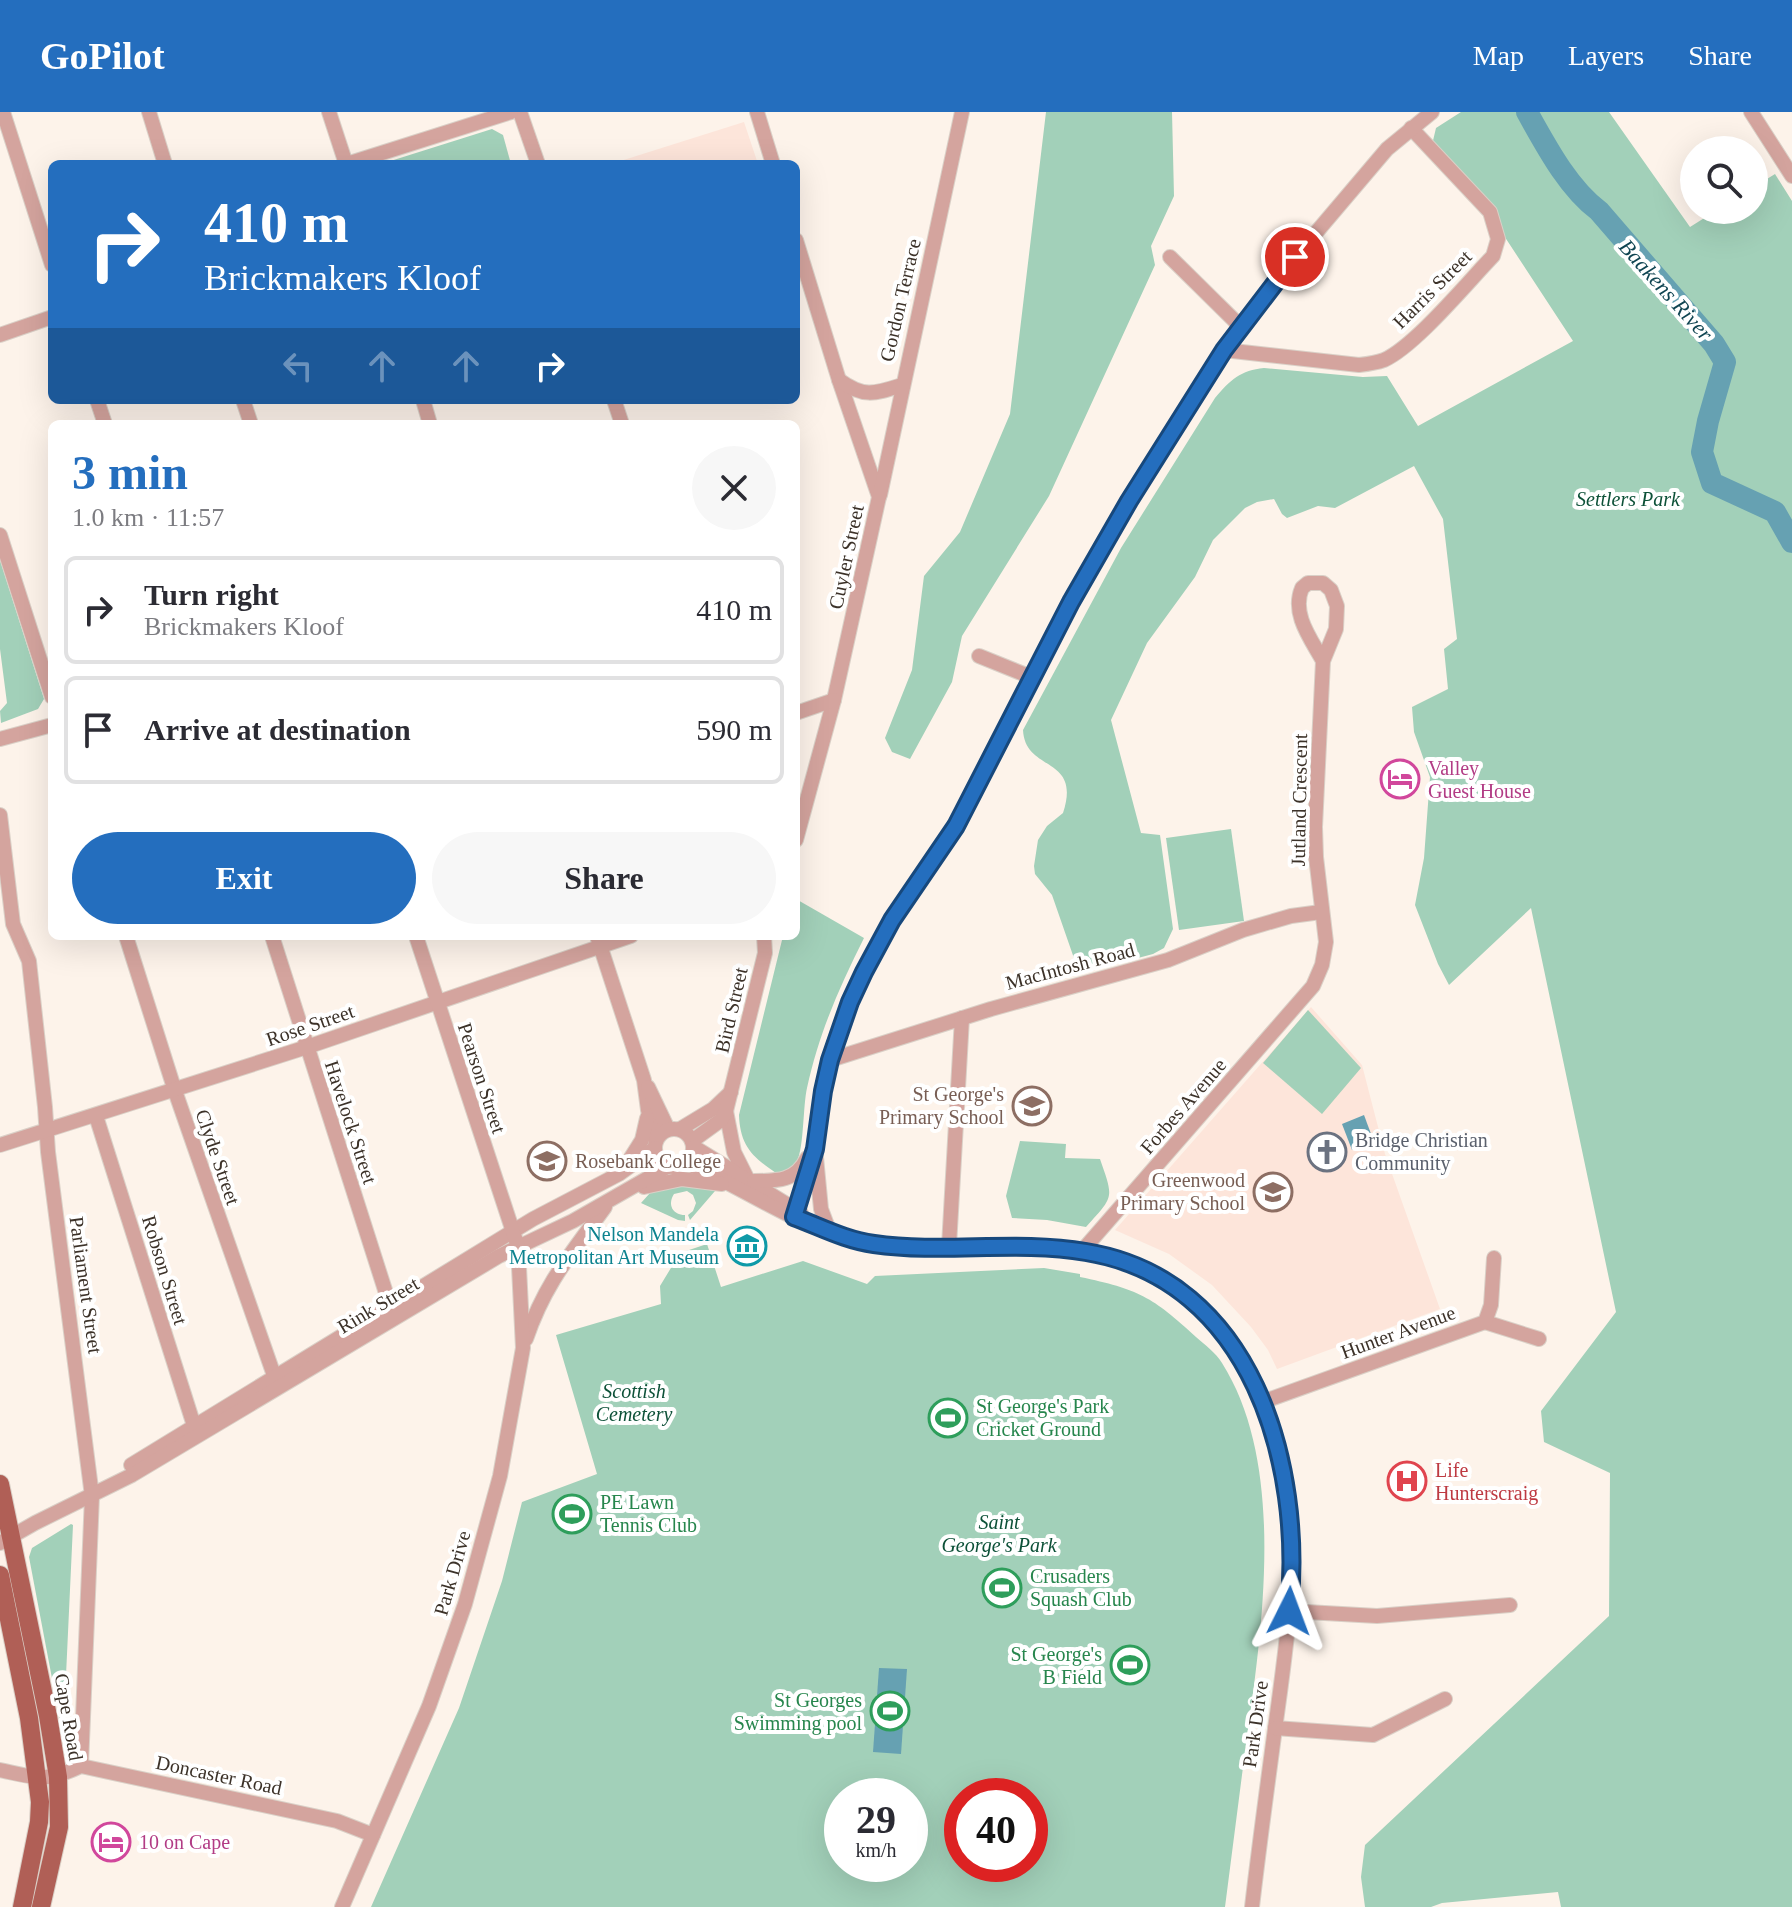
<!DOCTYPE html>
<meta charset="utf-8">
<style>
:root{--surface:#fff;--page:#f7f7f7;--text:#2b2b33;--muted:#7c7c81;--line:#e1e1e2;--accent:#246ebe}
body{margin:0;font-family:"Times New Roman",serif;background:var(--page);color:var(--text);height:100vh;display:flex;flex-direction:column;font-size:30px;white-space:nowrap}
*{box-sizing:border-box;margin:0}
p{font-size:26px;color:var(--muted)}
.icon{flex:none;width:44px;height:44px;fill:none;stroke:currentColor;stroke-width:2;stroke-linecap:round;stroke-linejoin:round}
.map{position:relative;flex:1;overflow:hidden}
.side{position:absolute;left:48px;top:308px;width:752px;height:520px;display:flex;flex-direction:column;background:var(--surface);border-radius:12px;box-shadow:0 8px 32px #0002}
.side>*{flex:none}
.hud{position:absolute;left:48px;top:48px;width:752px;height:244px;border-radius:12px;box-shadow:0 8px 32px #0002;background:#246ebe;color:#fff;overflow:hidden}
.buttons{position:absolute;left:1680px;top:24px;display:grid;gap:16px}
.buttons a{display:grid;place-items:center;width:88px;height:88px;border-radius:50%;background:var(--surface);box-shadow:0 8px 32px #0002;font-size:40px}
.speed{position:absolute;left:824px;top:1666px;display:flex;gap:16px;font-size:40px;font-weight:700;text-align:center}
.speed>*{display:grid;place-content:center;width:104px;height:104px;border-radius:50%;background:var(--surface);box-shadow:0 8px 32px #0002;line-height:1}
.speed small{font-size:20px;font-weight:400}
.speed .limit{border:12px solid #d22;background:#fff;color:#111}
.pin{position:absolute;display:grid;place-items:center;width:68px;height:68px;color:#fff;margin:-34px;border:4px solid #fff;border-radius:50%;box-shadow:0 2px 8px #0007}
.me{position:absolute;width:88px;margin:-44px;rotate:3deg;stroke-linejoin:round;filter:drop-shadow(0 0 6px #0008)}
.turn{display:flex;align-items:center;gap:28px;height:168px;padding:0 24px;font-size:36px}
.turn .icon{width:104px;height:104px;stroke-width:2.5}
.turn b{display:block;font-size:56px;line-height:68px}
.lanes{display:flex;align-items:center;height:76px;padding:0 24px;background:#0003;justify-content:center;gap:40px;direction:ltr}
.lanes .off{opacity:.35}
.round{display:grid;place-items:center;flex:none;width:84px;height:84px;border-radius:42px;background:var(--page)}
.summary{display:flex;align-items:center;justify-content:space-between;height:136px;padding:0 24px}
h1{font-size:48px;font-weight:800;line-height:60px;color:var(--accent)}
.button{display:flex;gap:16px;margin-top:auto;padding:16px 24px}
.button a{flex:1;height:92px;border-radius:48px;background:var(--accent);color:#fff;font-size:32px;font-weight:800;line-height:92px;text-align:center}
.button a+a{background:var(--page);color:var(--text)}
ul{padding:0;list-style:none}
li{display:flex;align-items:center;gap:24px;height:108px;margin:0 16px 12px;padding:0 8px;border:4px solid var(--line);border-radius:12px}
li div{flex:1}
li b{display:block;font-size:30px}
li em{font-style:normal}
header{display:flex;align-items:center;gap:48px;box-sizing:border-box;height:112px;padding:0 40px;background:var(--accent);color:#fff}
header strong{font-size:38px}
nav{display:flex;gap:44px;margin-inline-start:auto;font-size:28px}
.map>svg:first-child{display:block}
</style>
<header>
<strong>GoPilot</strong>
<nav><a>Map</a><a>Layers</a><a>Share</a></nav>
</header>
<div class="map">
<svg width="1792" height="1795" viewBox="0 0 1792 1795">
<rect width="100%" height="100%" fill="#fdf3ea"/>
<g fill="#fde5da">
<path d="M 744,10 L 758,52 L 611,52 Z"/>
<path d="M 1311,895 L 1362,953 L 1385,1042 L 1440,1197 L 1277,1257 L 1268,1238 L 1251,1215 L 1212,1173 L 1169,1142 L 1115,1118 Z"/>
</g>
<g fill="#a2d0b9" fill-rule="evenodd">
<path d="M 1046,0 L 1172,0 L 1174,84 L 1151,134 L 1155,153 L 1049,384 L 962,524 L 952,570 L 910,647 L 892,640 L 885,626 L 912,558 L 924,464 L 960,420 L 1010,302 Z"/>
<path d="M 1461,0 L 1609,0 L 1690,115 L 1717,98 L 1754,98 L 1754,75 L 1775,62 L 1792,89 L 1792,1795 L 1561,1795 L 1558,1780 L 1442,1791 L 1431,1795 L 1365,1795 L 1361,1765 L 1365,1733 L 1609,1504 L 1610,1361 L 1544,1330 L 1541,1299 L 1616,1200 L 1531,796 L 1449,873 L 1438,852 L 1415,793 L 1424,746 L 1430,665 L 1414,620 L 1412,595 L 1448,577 L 1444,537 L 1457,527 L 1443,407 L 1414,354 L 1335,396 L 1318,394 L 1287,406 L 1282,402 L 1274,387 L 1257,390 L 1245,396 L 1213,428 L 1195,465 L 1147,531 L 1111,608 L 1141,721 L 1160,723 L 1173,817 L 1164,836 L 1153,842 L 1089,859 L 1076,852 L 1052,783 L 1035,762 L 1034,754 L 1038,728 L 1047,714 L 1063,701 C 1082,643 1025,661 1023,618 L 1121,436 L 1215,286 C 1230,268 1241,258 1264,256 L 1363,265 L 1387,264 L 1418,314 L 1573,229 L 1495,110 L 1431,37 L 1436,16 Z"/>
<path d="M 492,17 L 503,23 L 511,52 L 381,52 Z"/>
<path d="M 0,448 L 44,587 L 38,597 L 1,611 L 0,599 L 7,591 L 0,537 Z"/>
<path d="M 1231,717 L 1244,809 L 1179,818 L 1166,726 Z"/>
<path d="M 796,787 L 864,826 C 839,876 819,921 807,976 C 803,993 804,1036 797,1049 C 792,1056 784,1060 776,1061 C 752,1045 740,1033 739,1003 L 783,824 L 796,824 Z"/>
<path d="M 1308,898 L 1361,956 L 1322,1002 L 1263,951 Z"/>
<path d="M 1020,1029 L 1066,1032 L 1065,1046 L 1100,1047 C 1114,1087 1114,1084 1086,1115 L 1047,1108 L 1012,1106 L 1006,1084 Z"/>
<path d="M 681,1073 L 715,1079 L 690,1108 L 688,1103 L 693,1099 L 696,1091 L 693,1083 L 687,1079 L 674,1082 C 667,1093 673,1103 685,1103 L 685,1109 L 678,1108 L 641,1091 L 650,1081 Z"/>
<path d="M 707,1132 L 721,1175 L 803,1149 L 867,1172 L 875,1164 L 1044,1156 L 1080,1162 L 1080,1165 C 1138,1177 1153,1185 1196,1225 C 1205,1233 1216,1241 1222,1251 C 1287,1354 1262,1517 1246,1632 C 1239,1686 1232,1741 1225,1795 L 371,1795 L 459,1596 L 502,1469 L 522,1390 L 597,1362 L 556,1223 L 661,1192 L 660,1174 L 680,1141 ZM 842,1684 L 910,1684 L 910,1752 L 842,1752 ZM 962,1684 L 1030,1684 L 1030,1752 L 962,1752 Z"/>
<path d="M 71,1412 L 73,1413 L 65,1585 L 68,1635 L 65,1635 L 29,1445 L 32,1436 Z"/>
</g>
<g fill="#66a1b2">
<path d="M 1364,1003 L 1374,1030 L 1352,1038 L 1342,1012 Z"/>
<path d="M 879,1556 L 907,1557 L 901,1642 L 873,1640 Z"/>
</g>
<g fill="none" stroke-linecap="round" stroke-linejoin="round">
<path stroke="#66a1b2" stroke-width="22" d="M 1527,0 C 1546,34 1568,76 1599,99 L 1714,232 L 1725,250 L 1708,309 L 1702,340 L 1712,371 L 1775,400 L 1792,430"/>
<defs>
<g id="minor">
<path d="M 3,0 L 52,153"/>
<path d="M 149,0 L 165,52"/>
<path d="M 329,0 L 346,52"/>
<path d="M 520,0 L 538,52"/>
<path d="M 757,0 L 773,52"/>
<path d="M 1751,0 L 1792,64"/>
<path d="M 347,52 L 511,0"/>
<path d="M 796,128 L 839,268 L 879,385 L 834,588 L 796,728"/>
<path d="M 1170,145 L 1241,215"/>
<path d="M 0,223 L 52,205"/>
<path d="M 1224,238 L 1359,253 C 1368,252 1376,251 1384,248 C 1415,234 1467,171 1493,144 L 1498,127 L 1490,100 L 1411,16"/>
<path d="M 839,268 C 864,286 874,282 902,273"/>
<path d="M 97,288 L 105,312"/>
<path d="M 243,288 L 251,312"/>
<path d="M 423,288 L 430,312"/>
<path d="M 614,288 L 622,312"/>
<path d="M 880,383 L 962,0"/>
<path d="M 0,423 L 52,585"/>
<path d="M 979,544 L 1031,565"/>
<path d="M 796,601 L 834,588"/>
<path d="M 0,627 L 52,613"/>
<path d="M 0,703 L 13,812 L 29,849 L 45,995 L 48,1040 L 92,1384 L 81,1654"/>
<path d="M 126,824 L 175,979 L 277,1272"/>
<path d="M 272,824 L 393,1203"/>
<path d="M 597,824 L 644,968 L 648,998 L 656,1028"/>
<path d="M 830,948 L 991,897 L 1168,848 L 1243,818 L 1291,804 L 1321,800"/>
<path d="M 648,975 L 668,1017"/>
<path d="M 726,999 L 734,1040 L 747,1066"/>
<path d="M 96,1004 L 196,1320"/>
<circle cx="674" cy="1036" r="19"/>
<path d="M 680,1017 L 713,997 L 731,980"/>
<path d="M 692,1029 L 721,1008 L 726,999 L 765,841 L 764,824"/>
<path d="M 0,1033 L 307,935 L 631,824"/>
<path d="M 694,1035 L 801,1101"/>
<path d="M 816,1045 L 821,1097 L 830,1121"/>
<path d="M 686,1051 C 749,1077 805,1122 874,1132 C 958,1143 1044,1121 1126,1149 C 1153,1158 1177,1175 1197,1193 C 1271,1259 1297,1382 1291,1477 C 1288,1531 1279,1585 1272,1639 C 1265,1691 1258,1743 1252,1795"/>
<path d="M 625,1055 L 642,1028 L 647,1006"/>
<path d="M 754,1069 C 778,1069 796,1069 807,1046"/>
<path d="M 644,1075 L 682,1067 L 722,1072"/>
<path d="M 794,1105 L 815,1037 L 823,979 L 830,948 L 850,890 L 892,808 L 956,714 L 1097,442 L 1224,238 L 1275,169 L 1387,37 L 1432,0"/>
<path d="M 949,1134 L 962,906"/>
<path d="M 1082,1139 L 1313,874 L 1322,853 L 1326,830 L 1316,745 L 1315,715 L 1323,549 L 1336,517 L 1337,494 L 1331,478 L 1323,471 L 1308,471 L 1302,476 C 1291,502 1311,527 1323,549"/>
<path d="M 1485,1210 L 1539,1227"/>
<path d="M 526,1227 C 545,1171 571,1142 605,1095"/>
<path d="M 1262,1290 L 1485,1210 L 1491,1193 L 1494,1146"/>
<path d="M 131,1353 L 533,1107 L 619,1062 L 655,1036"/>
<path d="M 0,1431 L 35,1411 L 132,1363 L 499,1144 L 573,1109 L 669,1054"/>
<path d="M 1289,1499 L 1377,1504 L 1510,1493"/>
<path d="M 1275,1616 L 1373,1623 L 1445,1587"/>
<path d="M 0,1658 C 37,1666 45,1671 81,1654 L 337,1709 L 373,1723"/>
<path d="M 342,1795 L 429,1594 L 465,1492 L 500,1364 L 523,1236 L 518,1135 L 416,824"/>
</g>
<g id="major">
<path d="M 0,1372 L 48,1604 L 58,1665 L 59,1715 L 41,1795"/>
<path d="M 0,1463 L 29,1606 L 40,1690 L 39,1710 L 22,1795"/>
</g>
</defs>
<use href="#minor" stroke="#dad0c7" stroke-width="16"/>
<use href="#major" stroke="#dad0c7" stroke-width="20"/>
<use href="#minor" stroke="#d4a49e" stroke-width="14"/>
<use href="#major" stroke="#b05f56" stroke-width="18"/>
</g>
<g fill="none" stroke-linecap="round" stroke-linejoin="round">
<defs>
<path id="route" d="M 1289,1499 C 1304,1352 1252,1167 1086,1140 C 1016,1128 944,1142 874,1132 C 845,1128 821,1115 794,1105 L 815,1037 L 823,979 L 830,948 L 850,890 L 864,860 L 892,808 L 956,714 L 1071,490 L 1129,389 L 1224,238 L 1295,145"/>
</defs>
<use href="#route" stroke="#17487c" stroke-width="20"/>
<use href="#route" stroke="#246ebe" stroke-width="14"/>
</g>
<defs>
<symbol id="hotel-ring" viewBox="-11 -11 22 22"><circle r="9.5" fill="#fff" stroke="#d1479c" stroke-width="1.5"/><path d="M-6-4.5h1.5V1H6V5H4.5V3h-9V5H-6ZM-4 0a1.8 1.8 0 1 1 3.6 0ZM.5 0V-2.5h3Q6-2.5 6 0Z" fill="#d1479c"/></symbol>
<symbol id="school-ring" viewBox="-11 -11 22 22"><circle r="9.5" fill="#fff" stroke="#8d6e63" stroke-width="1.5"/><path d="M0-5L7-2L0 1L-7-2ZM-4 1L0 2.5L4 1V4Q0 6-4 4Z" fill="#8d6e63"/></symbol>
<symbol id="church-ring" viewBox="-11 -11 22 22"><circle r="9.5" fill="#fff" stroke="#6b7280" stroke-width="1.5"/><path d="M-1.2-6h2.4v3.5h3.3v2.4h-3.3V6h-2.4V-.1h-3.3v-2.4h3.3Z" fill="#6b7280"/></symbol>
<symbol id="university-ring" viewBox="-11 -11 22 22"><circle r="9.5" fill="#fff" stroke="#8d6e63" stroke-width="1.5"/><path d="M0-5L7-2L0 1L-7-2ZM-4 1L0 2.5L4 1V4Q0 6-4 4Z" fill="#8d6e63"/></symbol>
<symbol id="museum-ring" viewBox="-11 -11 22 22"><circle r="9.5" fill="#fff" stroke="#0f9aa8" stroke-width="1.5"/><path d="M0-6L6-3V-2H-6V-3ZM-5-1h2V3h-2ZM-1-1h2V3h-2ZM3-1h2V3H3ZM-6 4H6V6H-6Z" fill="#0f9aa8"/></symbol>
<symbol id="stadium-ring" viewBox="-11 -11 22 22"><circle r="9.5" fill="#fff" stroke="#2e9e5b" stroke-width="1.5"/><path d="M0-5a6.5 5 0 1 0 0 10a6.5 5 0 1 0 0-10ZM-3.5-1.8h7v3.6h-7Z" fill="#2e9e5b"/></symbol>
<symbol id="hospital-ring" viewBox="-11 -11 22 22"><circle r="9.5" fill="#fff" stroke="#e0444e" stroke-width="1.5"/><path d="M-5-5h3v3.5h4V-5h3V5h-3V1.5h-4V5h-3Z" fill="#e0444e"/></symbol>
</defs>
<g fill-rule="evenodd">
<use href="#hotel-ring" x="1378" y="645" width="44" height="44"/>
<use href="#school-ring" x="1010" y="972" width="44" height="44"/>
<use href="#church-ring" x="1305" y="1018" width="44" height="44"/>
<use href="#university-ring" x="525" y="1027" width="44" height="44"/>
<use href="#school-ring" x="1251" y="1058" width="44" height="44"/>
<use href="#museum-ring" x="725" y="1112" width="44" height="44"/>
<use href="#stadium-ring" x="926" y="1284" width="44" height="44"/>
<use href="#hospital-ring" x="1385" y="1347" width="44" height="44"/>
<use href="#stadium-ring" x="550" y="1380" width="44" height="44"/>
<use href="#stadium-ring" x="980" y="1454" width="44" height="44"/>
<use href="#stadium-ring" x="1108" y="1531" width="44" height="44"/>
<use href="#stadium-ring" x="868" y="1577" width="44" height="44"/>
<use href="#hotel-ring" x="89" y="1708" width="44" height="44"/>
</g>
<g text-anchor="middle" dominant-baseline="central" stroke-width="8" stroke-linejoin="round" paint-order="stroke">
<g font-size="20" fill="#3c3229" stroke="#fff">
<text transform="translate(1432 177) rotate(-45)">Harris Street</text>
<text transform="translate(900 188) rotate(-77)">Gordon Terrace</text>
<text transform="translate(846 445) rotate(-78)">Cuyler Street</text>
<text transform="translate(1299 688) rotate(-89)">Jutland Crescent</text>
<text transform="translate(1070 854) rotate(-15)">MacIntosh Road</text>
<text transform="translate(731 898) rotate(-77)">Bird Street</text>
<text transform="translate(310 913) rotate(-19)">Rose Street</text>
<text transform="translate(482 966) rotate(72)">Pearson Street</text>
<text transform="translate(1183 994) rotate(-49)">Forbes Avenue</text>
<text transform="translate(351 1010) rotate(72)">Havelock Street</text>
<text transform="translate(218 1045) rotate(71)">Clyde Street</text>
<text transform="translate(165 1158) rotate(73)">Robson Street</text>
<text transform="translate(86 1173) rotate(82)">Parliament Street</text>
<text transform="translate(378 1193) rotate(-31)">Rink Street</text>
<text transform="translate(1398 1220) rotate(-20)">Hunter Avenue</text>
<text transform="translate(452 1461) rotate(-74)">Park Drive</text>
<text transform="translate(69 1605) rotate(80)">Cape Road</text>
<text transform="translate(1255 1612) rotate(-82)">Park Drive</text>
<text transform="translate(219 1663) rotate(12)">Doncaster Road</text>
</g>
<g font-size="20" font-style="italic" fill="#0d5138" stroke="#fff">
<text x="1628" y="387">Settlers Park</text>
<text x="634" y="1279">Scottish<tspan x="634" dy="23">Cemetery</tspan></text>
<text x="999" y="1410">Saint<tspan x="999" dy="23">George's Park</tspan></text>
</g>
<g font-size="20" fill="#b23c85" stroke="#fff" text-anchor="start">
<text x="1428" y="656">Valley<tspan x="1428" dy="23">Guest House</tspan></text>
<text x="139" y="1730">10 on Cape</text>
</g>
<g font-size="20" fill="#785e54" stroke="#fff" text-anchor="end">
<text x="1004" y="982">St George's<tspan x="1004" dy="23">Primary School</tspan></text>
<text x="575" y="1049" text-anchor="start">Rosebank College</text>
<text x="1245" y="1068">Greenwood<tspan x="1245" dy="23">Primary School</tspan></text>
</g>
<g font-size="20" fill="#5b616d" stroke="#fff" text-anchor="start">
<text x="1355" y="1028">Bridge Christian<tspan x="1355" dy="23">Community</tspan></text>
</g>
<g font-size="20" fill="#0d838f" stroke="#fff" text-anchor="end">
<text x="719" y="1122">Nelson Mandela<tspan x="719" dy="23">Metropolitan Art Museum</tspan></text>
</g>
<g font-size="20" fill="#27864d" stroke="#fff" text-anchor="start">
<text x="976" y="1294">St George's Park<tspan x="976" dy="23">Cricket Ground</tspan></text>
<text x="600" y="1390">PE Lawn<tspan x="600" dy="23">Tennis Club</tspan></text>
<text x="1030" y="1464">Crusaders<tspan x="1030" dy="23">Squash Club</tspan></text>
<text x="1102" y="1542" text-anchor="end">St George's<tspan x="1102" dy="23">B Field</tspan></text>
<text x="862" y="1588" text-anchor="end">St Georges<tspan x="862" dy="23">Swimming pool</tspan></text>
</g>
<g font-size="20" fill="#be3a42" stroke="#fff" text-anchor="start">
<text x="1435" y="1358">Life<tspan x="1435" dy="23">Hunterscraig</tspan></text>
</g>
<g font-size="22" font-style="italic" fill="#104552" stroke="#fff">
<text transform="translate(1666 178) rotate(48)">Baakens River</text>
</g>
</g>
</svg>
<div class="buttons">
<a><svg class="icon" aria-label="search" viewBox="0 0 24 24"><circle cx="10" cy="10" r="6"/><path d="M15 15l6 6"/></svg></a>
</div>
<div class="speed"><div>29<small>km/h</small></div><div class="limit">40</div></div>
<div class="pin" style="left:1295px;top:145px;background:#d93025"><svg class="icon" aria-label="arrive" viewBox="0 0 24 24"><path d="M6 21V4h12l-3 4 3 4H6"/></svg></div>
<svg class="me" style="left:1289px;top:1499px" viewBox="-20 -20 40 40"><path d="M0-17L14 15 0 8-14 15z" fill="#246ebe" stroke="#fff" stroke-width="4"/></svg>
<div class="hud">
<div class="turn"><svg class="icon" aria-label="right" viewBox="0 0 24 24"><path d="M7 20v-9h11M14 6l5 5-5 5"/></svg><div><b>410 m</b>Brickmakers Kloof</div></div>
<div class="lanes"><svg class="icon off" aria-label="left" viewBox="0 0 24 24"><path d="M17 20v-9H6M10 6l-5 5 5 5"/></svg><svg class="icon off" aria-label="ahead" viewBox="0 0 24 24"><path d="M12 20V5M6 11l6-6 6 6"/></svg><svg class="icon off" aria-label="ahead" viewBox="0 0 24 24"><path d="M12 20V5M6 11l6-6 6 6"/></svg><svg class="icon" aria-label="right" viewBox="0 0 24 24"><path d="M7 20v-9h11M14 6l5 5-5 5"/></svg></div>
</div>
<section class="side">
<div class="summary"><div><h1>3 min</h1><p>1.0 km · 11:57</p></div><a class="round"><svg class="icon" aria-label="close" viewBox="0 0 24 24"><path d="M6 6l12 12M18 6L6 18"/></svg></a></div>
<ul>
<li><svg class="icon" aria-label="right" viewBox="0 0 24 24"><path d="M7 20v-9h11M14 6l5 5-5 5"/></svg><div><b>Turn right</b><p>Brickmakers Kloof</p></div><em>410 m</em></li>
<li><svg class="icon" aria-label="arrive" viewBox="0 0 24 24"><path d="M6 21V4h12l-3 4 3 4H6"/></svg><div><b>Arrive at destination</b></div><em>590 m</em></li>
</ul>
<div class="button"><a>Exit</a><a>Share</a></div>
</section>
</div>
